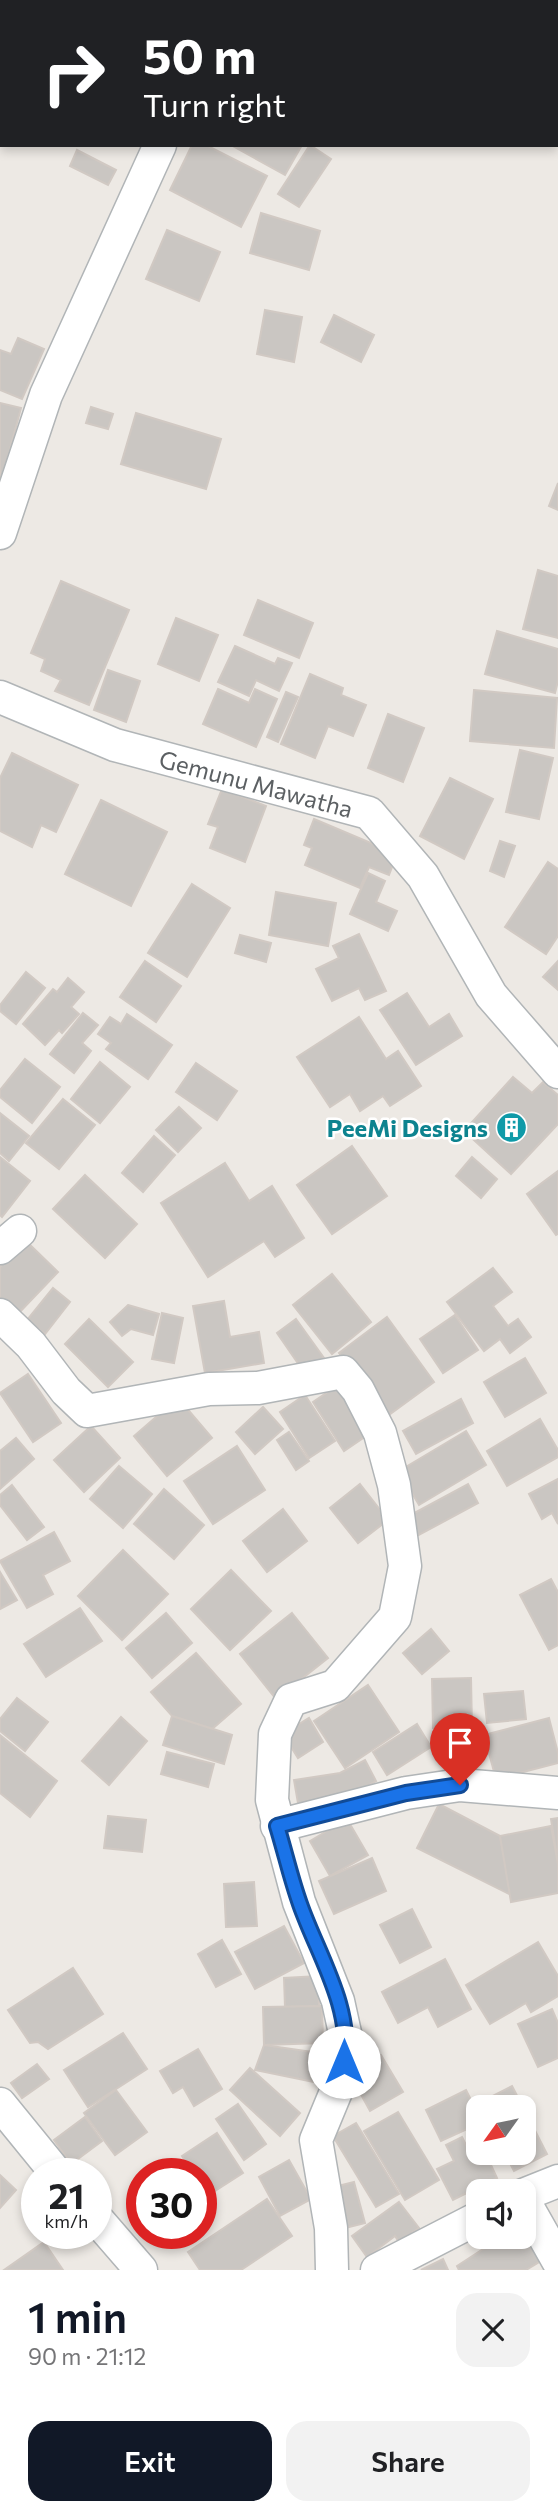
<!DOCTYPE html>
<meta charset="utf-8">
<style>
:root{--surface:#fff;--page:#f2f2f2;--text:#202124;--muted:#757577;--accent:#111827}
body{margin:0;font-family:Commissioner,sans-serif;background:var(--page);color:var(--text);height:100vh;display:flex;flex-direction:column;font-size:26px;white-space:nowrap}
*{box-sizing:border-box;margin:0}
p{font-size:23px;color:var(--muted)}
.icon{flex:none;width:38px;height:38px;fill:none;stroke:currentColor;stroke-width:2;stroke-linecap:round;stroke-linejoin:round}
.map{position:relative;height:2270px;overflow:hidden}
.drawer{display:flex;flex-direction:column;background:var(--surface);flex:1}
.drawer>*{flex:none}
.hud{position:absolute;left:0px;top:0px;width:558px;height:147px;box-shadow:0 4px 10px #0003;background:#202124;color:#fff;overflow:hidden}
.needle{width:46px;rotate:237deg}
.buttons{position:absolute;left:466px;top:2095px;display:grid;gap:14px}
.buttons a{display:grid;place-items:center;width:70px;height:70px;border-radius:14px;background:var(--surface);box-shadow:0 4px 10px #0003;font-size:35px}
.speed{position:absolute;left:21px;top:2158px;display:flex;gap:14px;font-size:35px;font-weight:700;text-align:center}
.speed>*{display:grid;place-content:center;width:91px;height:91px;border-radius:50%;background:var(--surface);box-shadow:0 4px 10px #0003;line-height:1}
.speed small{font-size:18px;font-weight:400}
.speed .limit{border:10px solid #d22;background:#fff;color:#111}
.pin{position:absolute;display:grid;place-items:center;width:60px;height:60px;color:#fff;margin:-72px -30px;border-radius:50% 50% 50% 0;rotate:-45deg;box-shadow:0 0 7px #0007}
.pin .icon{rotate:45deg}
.me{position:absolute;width:77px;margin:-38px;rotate:0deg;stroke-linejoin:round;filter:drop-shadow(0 0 5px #0008)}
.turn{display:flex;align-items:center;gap:24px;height:147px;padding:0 28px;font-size:32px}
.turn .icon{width:91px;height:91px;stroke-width:2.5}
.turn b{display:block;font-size:49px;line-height:60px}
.round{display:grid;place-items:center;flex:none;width:74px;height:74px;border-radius:21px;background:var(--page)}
.headline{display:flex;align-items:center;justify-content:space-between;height:119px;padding:0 28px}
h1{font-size:42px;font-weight:600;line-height:52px;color:var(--accent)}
.cta{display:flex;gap:14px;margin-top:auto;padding:14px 28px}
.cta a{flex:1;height:80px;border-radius:21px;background:var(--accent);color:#fff;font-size:28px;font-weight:600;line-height:80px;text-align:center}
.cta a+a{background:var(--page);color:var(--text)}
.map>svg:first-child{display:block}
</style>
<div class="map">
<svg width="558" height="2270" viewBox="0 0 558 2270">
<rect width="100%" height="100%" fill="#ede9e4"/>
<g fill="#cac6c2" stroke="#d1c9c3" stroke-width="2">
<path d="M 192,145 L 206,145 L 267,176 L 241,227 L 170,190 Z"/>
<path d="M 231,145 L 302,145 L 285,175 Z"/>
<path d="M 310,145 L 331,159 L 299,207 L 278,194 Z"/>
<path d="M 77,150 L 116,170 L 108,185 L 70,166 Z"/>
<path d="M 261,213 L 320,231 L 309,270 L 250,253 Z"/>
<path d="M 167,230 L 220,252 L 199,301 L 146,279 Z"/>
<path d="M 265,310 L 302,317 L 294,362 L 257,354 Z"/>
<path d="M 334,315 L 374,335 L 361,362 L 321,342 Z"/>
<path d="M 18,338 L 44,349 L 22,399 L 0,390 L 0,350 L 11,354 Z"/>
<path d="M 0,403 L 21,408 L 2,479 L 0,479 Z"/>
<path d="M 91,407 L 113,414 L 108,429 L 86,423 Z"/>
<path d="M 136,413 L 221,439 L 206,489 L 121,464 Z"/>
<path d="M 558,483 L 558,510 L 549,506 Z"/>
<path d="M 538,570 L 558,576 L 558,638 L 523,629 Z"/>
<path d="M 61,581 L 129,610 L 89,705 L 55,691 L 61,680 L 41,671 L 45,659 L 31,653 Z"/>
<path d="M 258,600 L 313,623 L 299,658 L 244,635 Z"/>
<path d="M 176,618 L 218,635 L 199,681 L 158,664 Z"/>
<path d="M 497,631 L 558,649 L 558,681 L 555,693 L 485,674 Z"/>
<path d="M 235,646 L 275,664 L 278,658 L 292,663 L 279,691 L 256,680 L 249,696 L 218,682 Z"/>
<path d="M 108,670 L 140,681 L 126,722 L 94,710 Z"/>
<path d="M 310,674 L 343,688 L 341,695 L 366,705 L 353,736 L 328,726 L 315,758 L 281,744 Z"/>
<path d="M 218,689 L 249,703 L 255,689 L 277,699 L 256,747 L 203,724 Z"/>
<path d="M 474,690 L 557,698 L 554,748 L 470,741 Z"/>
<path d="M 286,692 L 298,697 L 278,742 L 267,737 Z"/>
<path d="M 388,714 L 424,728 L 403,782 L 368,768 Z"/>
<path d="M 520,750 L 553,758 L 539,819 L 506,812 Z"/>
<path d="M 12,753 L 78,785 L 56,832 L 41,825 L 32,847 L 0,831 L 0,778 Z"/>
<path d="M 450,778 L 493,799 L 464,859 L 420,836 Z"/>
<path d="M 222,789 L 266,806 L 245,862 L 210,848 L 218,827 L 208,824 Z"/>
<path d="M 101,800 L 167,832 L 131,906 L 65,874 Z"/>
<path d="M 314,819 L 397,854 L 389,875 L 369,867 L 360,888 L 305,865 L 312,848 L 304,845 Z"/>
<path d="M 500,841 L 515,846 L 504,877 L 490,871 Z"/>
<path d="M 548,862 L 558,869 L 558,936 L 546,954 L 505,927 Z"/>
<path d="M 368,873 L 385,881 L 376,902 L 397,911 L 388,931 L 350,914 Z"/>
<path d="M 192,884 L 230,908 L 187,977 L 148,953 Z"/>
<path d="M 276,892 L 336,903 L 328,946 L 269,935 Z"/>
<path d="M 359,934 L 386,991 L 365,1000 L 359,988 L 332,1001 L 316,969 L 339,958 L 333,946 Z"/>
<path d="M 240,935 L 271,943 L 266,962 L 235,953 Z"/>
<path d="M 145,961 L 181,986 L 156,1022 L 120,997 Z"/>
<path d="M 558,961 L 558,990 L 543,977 Z"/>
<path d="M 26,972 L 45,988 L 16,1024 L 0,1011 L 0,1005 Z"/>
<path d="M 68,978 L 84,992 L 71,1007 L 79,1014 L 62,1033 L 59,1030 L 45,1045 L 23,1024 L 53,989 L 57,992 Z"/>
<path d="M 407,993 L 429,1027 L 449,1014 L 462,1036 L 416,1065 L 380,1010 Z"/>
<path d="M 83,1013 L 98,1025 L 82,1043 L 91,1051 L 74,1073 L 50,1054 Z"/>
<path d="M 127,1014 L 172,1045 L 148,1079 L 106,1049 L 111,1043 L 98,1034 L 110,1017 L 121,1024 Z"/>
<path d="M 359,1017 L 386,1059 L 398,1051 L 421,1086 L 390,1106 L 383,1096 L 360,1111 L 350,1094 L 330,1107 L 297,1057 Z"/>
<path d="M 25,1059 L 60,1087 L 32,1123 L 0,1097 L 0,1090 Z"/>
<path d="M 100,1062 L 130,1087 L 100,1123 L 71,1099 Z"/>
<path d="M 196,1063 L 237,1091 L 217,1120 L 176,1092 Z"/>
<path d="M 513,1077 L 532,1093 L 543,1082 L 558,1095 L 558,1124 L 511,1174 L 464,1131 Z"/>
<path d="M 63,1099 L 95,1125 L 59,1169 L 26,1143 Z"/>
<path d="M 179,1107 L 201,1128 L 178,1152 L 156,1130 Z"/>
<path d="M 0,1113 L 29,1136 L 9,1161 L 0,1153 Z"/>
<path d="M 154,1136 L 175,1155 L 143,1192 L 122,1173 Z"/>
<path d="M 352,1146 L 387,1196 L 332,1234 L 297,1185 Z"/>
<path d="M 0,1157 L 30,1181 L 2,1217 L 0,1215 Z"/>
<path d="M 472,1157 L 497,1179 L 481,1198 L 456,1176 Z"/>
<path d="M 225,1163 L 249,1201 L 272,1186 L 304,1238 L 275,1257 L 264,1241 L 208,1277 L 161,1203 Z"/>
<path d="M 558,1171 L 558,1234 L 556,1235 L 527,1194 Z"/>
<path d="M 85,1175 L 137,1224 L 105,1258 L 53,1209 Z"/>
<path d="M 25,1240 L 58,1272 L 14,1318 L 0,1305 L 0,1267 Z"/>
<path d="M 493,1268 L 512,1292 L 493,1306 L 508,1326 L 518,1319 L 531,1337 L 510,1353 L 500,1339 L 484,1351 L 447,1302 Z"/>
<path d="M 332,1274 L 371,1322 L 332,1354 L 293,1305 Z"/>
<path d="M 53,1288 L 70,1302 L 45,1334 L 27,1320 Z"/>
<path d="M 224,1301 L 230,1337 L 259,1332 L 264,1363 L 205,1373 L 193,1306 Z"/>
<path d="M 128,1305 L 159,1314 L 153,1335 L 131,1329 L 122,1336 L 110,1322 Z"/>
<path d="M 162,1313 L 183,1318 L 174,1363 L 152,1359 Z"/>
<path d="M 455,1315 L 478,1350 L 443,1373 L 420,1339 Z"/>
<path d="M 387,1317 L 434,1382 L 386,1417 L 339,1353 Z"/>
<path d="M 89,1319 L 133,1362 L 108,1387 L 65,1344 Z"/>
<path d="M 296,1319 L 324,1358 L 304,1372 L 277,1333 Z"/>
<path d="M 525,1358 L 546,1393 L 505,1417 L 484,1382 Z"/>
<path d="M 28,1374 L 61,1423 L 33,1442 L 0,1393 Z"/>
<path d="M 341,1383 L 372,1432 L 344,1451 L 313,1402 Z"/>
<path d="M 305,1395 L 335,1441 L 309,1458 L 280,1412 Z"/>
<path d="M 178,1398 L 212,1438 L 167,1476 L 134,1436 Z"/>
<path d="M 461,1399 L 473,1423 L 416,1454 L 403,1431 Z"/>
<path d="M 263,1407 L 283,1429 L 255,1454 L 236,1432 Z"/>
<path d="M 540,1419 L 558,1450 L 558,1457 L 507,1486 L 487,1451 Z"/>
<path d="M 91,1426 L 120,1458 L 84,1492 L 54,1460 Z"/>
<path d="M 466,1431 L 486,1465 L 419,1505 L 399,1471 Z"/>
<path d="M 289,1432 L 309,1461 L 296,1470 L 277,1440 Z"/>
<path d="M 16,1438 L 34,1459 L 0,1489 L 0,1451 Z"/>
<path d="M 237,1446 L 265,1490 L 213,1524 L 184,1481 Z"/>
<path d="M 119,1466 L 152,1494 L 123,1528 L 90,1499 Z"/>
<path d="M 558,1479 L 558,1524 L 552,1513 L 542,1519 L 529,1494 Z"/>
<path d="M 360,1484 L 388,1520 L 358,1543 L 330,1508 Z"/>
<path d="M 468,1484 L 478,1503 L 417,1536 L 407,1517 Z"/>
<path d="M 12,1485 L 44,1527 L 27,1540 L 0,1505 L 0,1495 Z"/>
<path d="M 164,1489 L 204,1525 L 174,1559 L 134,1524 Z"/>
<path d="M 283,1509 L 307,1541 L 267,1572 L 243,1541 Z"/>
<path d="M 54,1532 L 70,1561 L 43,1575 L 53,1594 L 27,1608 L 0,1561 Z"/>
<path d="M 123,1550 L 168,1594 L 122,1640 L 78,1596 Z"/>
<path d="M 231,1570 L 271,1611 L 230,1650 L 191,1609 Z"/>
<path d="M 0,1572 L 17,1600 L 0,1609 Z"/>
<path d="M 551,1579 L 558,1592 L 558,1645 L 549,1650 L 520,1595 Z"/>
<path d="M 80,1608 L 102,1641 L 46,1677 L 24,1644 Z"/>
<path d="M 166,1613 L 192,1643 L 152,1678 L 126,1648 Z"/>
<path d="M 292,1613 L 328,1658 L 276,1699 L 240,1654 Z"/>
<path d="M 431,1629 L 449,1651 L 422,1674 L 403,1653 Z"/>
<path d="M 196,1653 L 241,1704 L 212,1729 L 172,1716 L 151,1692 Z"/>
<path d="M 471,1678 L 472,1728 L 433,1728 L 432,1679 Z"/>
<path d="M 368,1685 L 399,1732 L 345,1768 L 314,1721 Z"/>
<path d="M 523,1691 L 526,1719 L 487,1723 L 484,1694 Z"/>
<path d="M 17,1698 L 48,1722 L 25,1751 L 0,1731 L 0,1719 Z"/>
<path d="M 172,1716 L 232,1735 L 224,1764 L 163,1745 Z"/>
<path d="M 121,1717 L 147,1741 L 109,1785 L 82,1761 Z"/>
<path d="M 309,1718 L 323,1742 L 298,1758 L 283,1734 Z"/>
<path d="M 549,1718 L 558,1753 L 558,1763 L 496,1779 L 484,1735 Z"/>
<path d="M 417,1724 L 431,1747 L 387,1775 L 373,1752 Z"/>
<path d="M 0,1735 L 57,1781 L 30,1817 L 0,1793 Z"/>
<path d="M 167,1752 L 214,1764 L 208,1787 L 161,1774 Z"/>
<path d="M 365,1760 L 376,1781 L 335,1804 L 299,1809 L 294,1780 L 340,1773 Z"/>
<path d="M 439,1804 L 500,1836 L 511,1895 L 417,1848 Z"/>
<path d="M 108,1816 L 146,1820 L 142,1852 L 104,1848 Z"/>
<path d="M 558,1818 L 558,1863 L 551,1819 Z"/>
<path d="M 347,1819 L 368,1855 L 330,1876 L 310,1841 Z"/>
<path d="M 551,1826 L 558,1864 L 558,1893 L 511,1902 L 500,1836 Z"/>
<path d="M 372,1858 L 386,1891 L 334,1914 L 319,1881 Z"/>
<path d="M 254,1882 L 257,1926 L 226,1927 L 224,1884 Z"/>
<path d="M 412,1909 L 431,1947 L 400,1963 L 380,1925 Z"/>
<path d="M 284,1926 L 304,1963 L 255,1989 L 235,1952 Z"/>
<path d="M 222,1940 L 241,1974 L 216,1987 L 198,1954 Z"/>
<path d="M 538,1942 L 558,1976 L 558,1996 L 531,2012 L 526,2003 L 490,2024 L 466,1985 Z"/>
<path d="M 445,1959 L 471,2009 L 438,2027 L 428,2007 L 398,2023 L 382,1992 Z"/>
<path d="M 73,1968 L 103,2014 L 48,2049 L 38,2042 L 30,2043 L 8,2010 Z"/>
<path d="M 318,1976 L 319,2006 L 285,2007 L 284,1978 Z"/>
<path d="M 322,2006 L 323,2043 L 264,2045 L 263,2007 Z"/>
<path d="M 552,2009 L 558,2023 L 558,2058 L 538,2067 L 518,2024 Z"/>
<path d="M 123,2033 L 147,2069 L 88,2107 L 64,2070 Z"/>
<path d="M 264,2045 L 320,2053 L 314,2082 L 255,2070 Z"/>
<path d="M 198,2049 L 222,2089 L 194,2106 L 183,2087 L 173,2093 L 160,2071 Z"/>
<path d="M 381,2055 L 403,2092 L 370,2111 L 349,2073 Z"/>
<path d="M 37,2064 L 49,2079 L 22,2098 L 11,2083 Z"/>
<path d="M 250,2068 L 300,2113 L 280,2136 L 230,2090 Z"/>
<path d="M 512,2086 L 523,2107 L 481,2107 L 479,2103 Z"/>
<path d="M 116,2090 L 147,2132 L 115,2155 L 84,2113 Z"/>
<path d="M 466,2090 L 478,2114 L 478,2124 L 441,2141 L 426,2110 Z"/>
<path d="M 238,2104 L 266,2144 L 244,2160 L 216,2119 Z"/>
<path d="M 523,2107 L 547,2154 L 514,2171 L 504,2152 L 523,2152 Z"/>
<path d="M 398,2112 L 439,2180 L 405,2200 L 364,2131 Z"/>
<path d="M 85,2117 L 102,2141 L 71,2164 L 54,2140 Z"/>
<path d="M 356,2123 L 399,2194 L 376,2207 L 333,2136 Z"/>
<path d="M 217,2133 L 243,2173 L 207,2196 L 201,2186 L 201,2174 L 193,2174 L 182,2156 Z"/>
<path d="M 462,2137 L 469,2151 L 478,2147 L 478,2152 L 485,2152 L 497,2178 L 453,2200 L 437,2169 L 454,2161 L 446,2145 Z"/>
<path d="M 289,2160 L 311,2199 L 280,2216 L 259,2177 Z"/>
<path d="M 0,2175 L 16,2190 L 0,2208 Z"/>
<path d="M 354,2182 L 365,2223 L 345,2228 L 334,2187 Z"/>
<path d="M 267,2199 L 292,2236 L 241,2270 L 200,2270 L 188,2252 Z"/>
<path d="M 399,2202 L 419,2228 L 399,2242 L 395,2236 L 367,2257 L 352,2236 Z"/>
<path d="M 531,2233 L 546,2258 L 526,2270 L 459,2270 L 457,2266 L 503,2236 L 513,2236 L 517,2242 Z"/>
<path d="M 44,2242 L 63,2270 L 4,2270 Z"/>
<path d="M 443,2259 L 448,2270 L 421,2270 Z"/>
</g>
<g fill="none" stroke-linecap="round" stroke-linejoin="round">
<defs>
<g id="street">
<path d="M 200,2 L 201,0"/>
<path d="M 0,533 L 46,395 L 160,145"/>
<path id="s1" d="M 0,697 L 115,745 L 369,813 L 423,876 L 491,995 L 558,1072"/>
<path d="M 0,1248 L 20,1231"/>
<path d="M 0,1315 L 31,1345 L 66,1391 L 87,1411 L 209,1389 L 258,1388 L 343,1372 L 358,1390 L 380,1433 L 394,1485 L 405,1566 L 395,1617 L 335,1686 L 291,1700 L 275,1734 L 272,1800 L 299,1902 L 338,2001 L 347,2042 L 340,2082 L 316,2140 L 331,2228 L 332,2270"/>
<path d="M 277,1826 L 406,1793 L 460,1785 L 558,1793"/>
<path d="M 0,2104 L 57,2174"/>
<path d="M 523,2195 L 558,2181"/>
<path d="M 523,2199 L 558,2261"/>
<path d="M 96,2218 L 141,2270"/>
<path d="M 377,2270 L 478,2218"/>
</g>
</defs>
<use href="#street" stroke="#b1b5b7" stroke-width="35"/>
<use href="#street" stroke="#fff" stroke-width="32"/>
</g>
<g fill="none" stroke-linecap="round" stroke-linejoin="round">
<defs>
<path id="route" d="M 344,2062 C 353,2008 317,1953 300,1904 C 291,1879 285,1852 277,1826 L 406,1793 L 460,1785"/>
</defs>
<use href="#route" stroke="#114b97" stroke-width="18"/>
<use href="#route" stroke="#1a73e8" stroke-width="12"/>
</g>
<defs>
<symbol id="building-disc" viewBox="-11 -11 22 22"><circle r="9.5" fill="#0f9aa8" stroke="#fff"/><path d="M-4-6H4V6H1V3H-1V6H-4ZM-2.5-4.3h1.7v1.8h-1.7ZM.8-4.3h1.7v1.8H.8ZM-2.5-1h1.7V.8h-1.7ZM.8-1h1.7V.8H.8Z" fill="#fff"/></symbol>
</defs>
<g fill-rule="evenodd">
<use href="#building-disc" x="494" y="1110" width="35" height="35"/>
</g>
<g text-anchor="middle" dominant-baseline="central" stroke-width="5" stroke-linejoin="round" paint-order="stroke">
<g font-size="24" fill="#5c6063" stroke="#fff">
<text stroke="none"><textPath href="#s1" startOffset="271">Gemunu Mawatha</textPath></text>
</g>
<g font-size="24" font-weight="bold" fill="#0d838f" stroke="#fff" text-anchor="end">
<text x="488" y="1127">PeeMi Designs</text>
</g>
</g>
</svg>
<div class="buttons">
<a><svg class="needle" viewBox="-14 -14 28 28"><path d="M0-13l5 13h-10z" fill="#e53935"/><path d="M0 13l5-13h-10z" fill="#757577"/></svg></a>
<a><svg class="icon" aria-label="sound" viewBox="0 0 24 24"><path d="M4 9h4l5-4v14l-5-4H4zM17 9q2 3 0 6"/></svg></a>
</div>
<div class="speed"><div>21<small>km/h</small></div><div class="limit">30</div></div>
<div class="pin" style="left:460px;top:1785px;background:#d93025"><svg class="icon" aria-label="arrive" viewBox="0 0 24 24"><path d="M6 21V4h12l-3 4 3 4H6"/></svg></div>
<svg class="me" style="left:344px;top:2062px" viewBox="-20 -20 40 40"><circle r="19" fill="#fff"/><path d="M0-13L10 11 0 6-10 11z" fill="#1a73e8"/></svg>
<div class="hud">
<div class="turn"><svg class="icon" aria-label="right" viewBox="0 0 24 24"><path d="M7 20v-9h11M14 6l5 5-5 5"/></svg><div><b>50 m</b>Turn right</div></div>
</div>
</div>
<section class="drawer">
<div class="headline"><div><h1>1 min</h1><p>90 m · 21:12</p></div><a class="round"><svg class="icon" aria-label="close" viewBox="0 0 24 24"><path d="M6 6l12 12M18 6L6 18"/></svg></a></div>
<div class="cta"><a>Exit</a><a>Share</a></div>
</section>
